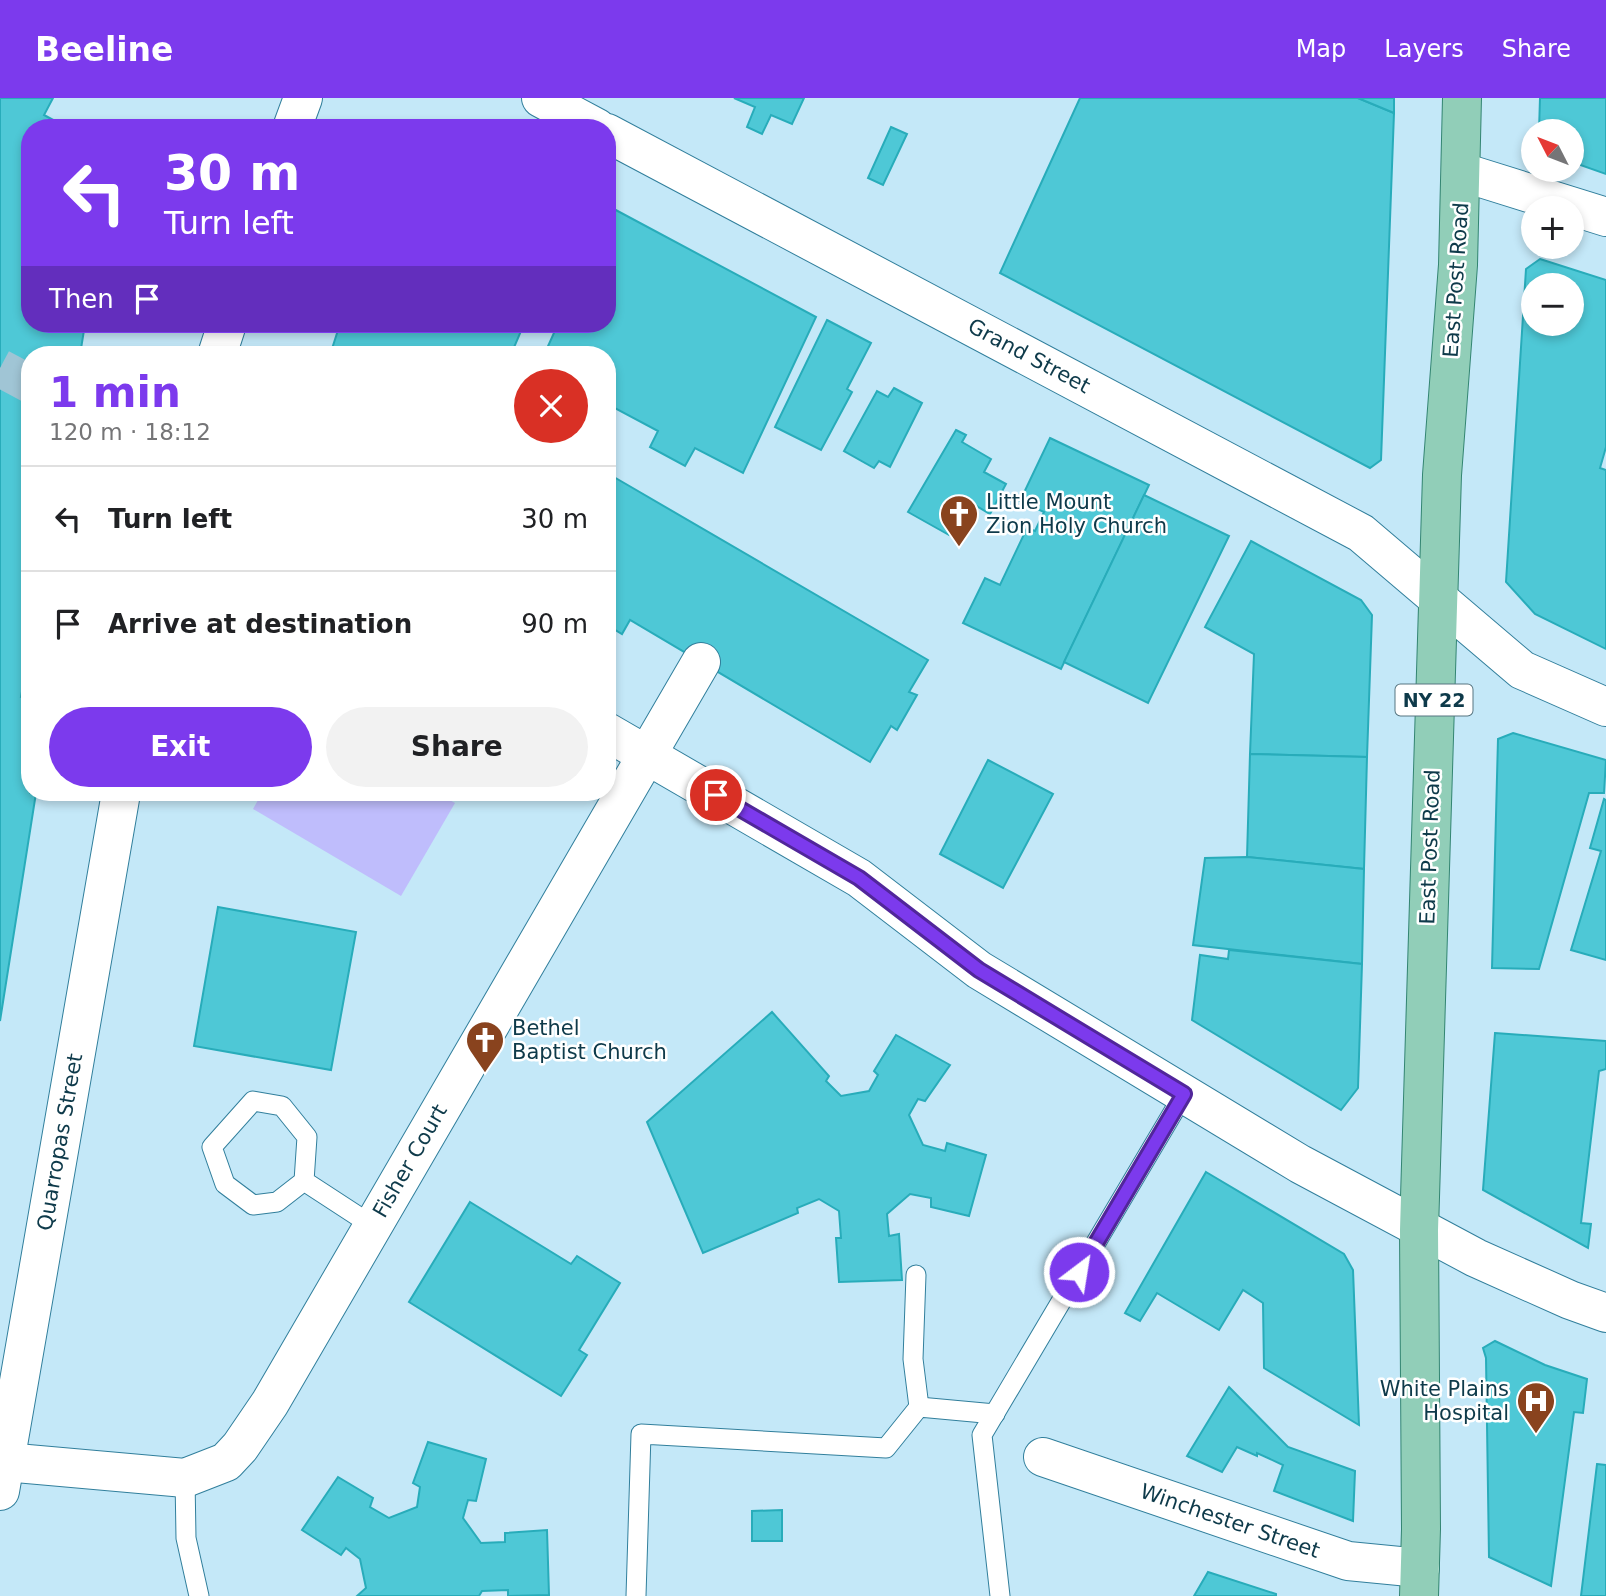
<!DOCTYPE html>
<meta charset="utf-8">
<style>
:root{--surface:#fff;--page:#f2f2f2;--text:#202124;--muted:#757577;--line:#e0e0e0;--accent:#7c3aed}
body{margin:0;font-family:"DejaVu Sans",sans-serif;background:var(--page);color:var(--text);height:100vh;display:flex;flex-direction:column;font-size:26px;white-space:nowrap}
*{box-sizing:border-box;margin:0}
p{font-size:23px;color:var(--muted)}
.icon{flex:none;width:38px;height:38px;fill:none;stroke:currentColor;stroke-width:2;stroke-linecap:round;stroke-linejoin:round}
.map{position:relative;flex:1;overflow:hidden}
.drawer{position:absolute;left:21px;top:248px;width:595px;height:455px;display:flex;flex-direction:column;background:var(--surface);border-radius:28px;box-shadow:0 4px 10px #0003}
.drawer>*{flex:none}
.guide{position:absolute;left:21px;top:21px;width:595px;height:214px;border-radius:28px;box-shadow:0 4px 10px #0003;background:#7c3aed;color:#fff;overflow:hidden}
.needle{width:46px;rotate:312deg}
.fabs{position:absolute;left:1521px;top:21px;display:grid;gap:14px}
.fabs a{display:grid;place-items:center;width:63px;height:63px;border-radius:50%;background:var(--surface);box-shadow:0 4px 10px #0003;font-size:35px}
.pin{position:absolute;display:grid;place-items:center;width:60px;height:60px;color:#fff;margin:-30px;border:4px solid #fff;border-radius:50%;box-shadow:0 2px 7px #0007}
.me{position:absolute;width:77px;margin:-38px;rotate:31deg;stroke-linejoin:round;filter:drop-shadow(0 0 5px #0008)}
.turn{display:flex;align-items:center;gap:24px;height:147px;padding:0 28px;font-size:32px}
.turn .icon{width:91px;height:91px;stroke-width:2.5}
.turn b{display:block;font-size:49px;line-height:60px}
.then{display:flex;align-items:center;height:66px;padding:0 28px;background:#0003;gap:14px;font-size:26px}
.round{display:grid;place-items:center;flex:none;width:74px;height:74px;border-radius:37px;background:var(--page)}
.head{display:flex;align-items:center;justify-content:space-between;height:119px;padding:0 28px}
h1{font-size:42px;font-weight:700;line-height:52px;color:var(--accent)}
.primary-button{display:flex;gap:14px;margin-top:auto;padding:14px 28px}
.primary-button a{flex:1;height:80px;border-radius:42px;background:var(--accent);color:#fff;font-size:28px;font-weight:700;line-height:80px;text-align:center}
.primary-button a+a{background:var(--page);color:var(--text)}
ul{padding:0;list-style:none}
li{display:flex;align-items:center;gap:21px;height:105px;padding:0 28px;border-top:2px solid var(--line)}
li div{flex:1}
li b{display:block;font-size:26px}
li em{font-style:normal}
header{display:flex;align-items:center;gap:42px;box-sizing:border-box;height:98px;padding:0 35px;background:var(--accent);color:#fff}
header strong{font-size:33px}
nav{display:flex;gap:38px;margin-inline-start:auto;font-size:24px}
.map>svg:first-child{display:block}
</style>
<header>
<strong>Beeline</strong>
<nav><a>Map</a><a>Layers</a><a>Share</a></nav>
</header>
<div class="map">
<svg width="1606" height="1498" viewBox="0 0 1606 1498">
<rect width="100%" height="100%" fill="#c4e8f8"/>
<path fill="#bfbdfc" d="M 262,695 L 437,695 L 455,705 L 401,798 L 253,711 Z"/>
<g fill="#4ec8d6" stroke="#28acba" stroke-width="2" fill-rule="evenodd">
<path d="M 0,0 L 53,0 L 44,17 L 68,30 L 30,30 L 30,226 L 85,226 L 80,257 L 30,257 L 30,584 L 24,583 L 21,599 L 30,600 L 30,695 L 36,695 L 0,923 Z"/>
<path d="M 734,0 L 804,0 L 792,26 L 771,17 L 762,36 L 747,29 L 755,9 Z"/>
<path d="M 1080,0 L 1358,0 L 1394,15 L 1381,362 L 1370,370 L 1000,175 Z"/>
<path d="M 1358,0 L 1394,0 L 1394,15 Z"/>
<path d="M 1540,0 L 1606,0 L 1606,76 L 1572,64 L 1572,33 L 1539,33 Z"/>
<path d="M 891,29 L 907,36 L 883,87 L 868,80 Z"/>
<path d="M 612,110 L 816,219 L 743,375 L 695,350 L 685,368 L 650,349 L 658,333 L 607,306 L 607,257 L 544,257 L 558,226 L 607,226 L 607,120 Z"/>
<path d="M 1540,161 L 1606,182 L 1606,349 L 1600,370 L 1606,372 L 1606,551 L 1535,516 L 1506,484 L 1526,171 ZM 1533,187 L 1572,187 L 1572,226 L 1533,226 Z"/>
<path d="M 827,222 L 871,245 L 847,291 L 852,294 L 821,352 L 775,329 Z"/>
<path d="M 340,226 L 524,226 L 512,254 L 522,257 L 330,257 Z"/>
<path d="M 894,290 L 922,305 L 890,369 L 879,363 L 874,370 L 844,353 L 877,293 L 888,299 Z"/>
<path d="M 956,332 L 966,337 L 962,344 L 991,361 L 984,374 L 1006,386 L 990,416 L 968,403 L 949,437 L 908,414 Z"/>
<path d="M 1050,340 L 1149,387 L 1061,571 L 963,525 L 985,480 L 1000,487 L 1027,430 L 1035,433 L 1044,414 L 1020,403 Z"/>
<path d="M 607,375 L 928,562 L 909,594 L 917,597 L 897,632 L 891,628 L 870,664 L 630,522 L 622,536 L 607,527 Z"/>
<path d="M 1144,397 L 1229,438 L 1148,605 L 1064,564 Z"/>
<path d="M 1251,443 L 1361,502 L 1372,517 L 1367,659 L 1250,656 L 1254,556 L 1205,529 Z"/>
<path d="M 1513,635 L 1606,662 L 1604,695 L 1589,695 L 1539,871 L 1492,870 L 1498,641 Z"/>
<path d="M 1250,656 L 1367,659 L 1364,771 L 1247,759 Z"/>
<path d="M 988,662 L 1053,696 L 1003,790 L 940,756 Z"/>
<path d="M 1604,701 L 1606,702 L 1606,862 L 1571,852 L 1601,753 L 1590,750 Z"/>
<path d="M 1247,759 L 1364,771 L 1362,866 L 1193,847 L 1205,760 Z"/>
<path d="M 218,809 L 356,834 L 331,972 L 194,948 Z"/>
<path d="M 1229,852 L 1362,866 L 1358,990 L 1341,1012 L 1192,922 L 1200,857 L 1228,861 Z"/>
<path d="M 772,914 L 829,978 L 826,983 L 841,998 L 869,993 L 878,977 L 874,973 L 896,937 L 950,967 L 925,1003 L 918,1001 L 909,1017 L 923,1047 L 945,1053 L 947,1045 L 986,1057 L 969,1118 L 931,1109 L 931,1100 L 910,1096 L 887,1116 L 889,1138 L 899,1136 L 902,1182 L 839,1184 L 836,1140 L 841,1140 L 839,1113 L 819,1101 L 797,1110 L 798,1115 L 703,1155 L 647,1024 Z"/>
<path d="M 1495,935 L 1606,943 L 1606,971 L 1599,973 L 1581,1125 L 1591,1126 L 1588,1150 L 1483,1092 Z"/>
<path d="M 1206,1074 L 1344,1156 L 1353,1172 L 1359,1327 L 1264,1270 L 1263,1205 L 1243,1192 L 1219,1232 L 1157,1195 L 1140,1223 L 1125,1215 Z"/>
<path d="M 470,1104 L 571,1166 L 577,1158 L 620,1185 L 579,1252 L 587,1257 L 561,1298 L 409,1204 Z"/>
<path d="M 1495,1243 L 1545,1267 L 1587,1281 L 1583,1315 L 1574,1314 L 1551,1488 L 1489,1459 L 1486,1260 L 1483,1250 Z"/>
<path d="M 1229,1289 L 1288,1349 L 1355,1373 L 1353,1423 L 1274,1393 L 1283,1367 L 1257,1355 L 1257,1358 L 1237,1349 L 1222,1374 L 1187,1358 Z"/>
<path d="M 428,1344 L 486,1361 L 476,1403 L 468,1402 L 463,1420 L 481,1445 L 505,1444 L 505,1435 L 547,1432 L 549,1497 L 508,1498 L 508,1492 L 482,1493 L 479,1498 L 357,1498 L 366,1490 L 360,1461 L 346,1450 L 341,1457 L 302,1432 L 338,1379 L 373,1400 L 370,1409 L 389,1420 L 417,1409 L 420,1389 L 413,1385 Z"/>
<path d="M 1597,1366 L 1606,1367 L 1606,1498 L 1581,1498 Z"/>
<path d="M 782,1412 L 782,1443 L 752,1443 L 752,1413 Z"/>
<path d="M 1208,1474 L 1276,1496 L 1276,1498 L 1194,1498 Z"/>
</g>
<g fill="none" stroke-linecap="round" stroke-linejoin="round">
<path stroke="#a0c5d5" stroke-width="38" stroke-dasharray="38 19" stroke-linecap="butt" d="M 0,270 L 30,286"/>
<defs>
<g id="lane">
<path d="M 304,1083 L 277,1104 L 253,1107 L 225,1086 L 212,1049 L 253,1003 L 282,1008 L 307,1039 L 304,1083 L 373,1128"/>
<path d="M 916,1177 L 913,1261 L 919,1309"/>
<path d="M 185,1380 L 186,1440 L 199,1498"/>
<path d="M 636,1498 L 641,1336 L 886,1350 L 919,1309 L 995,1316"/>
<path d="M 1000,1498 L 982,1337 L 1184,996"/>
</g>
<path id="street" d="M 1043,1359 L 1348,1463 L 1420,1470"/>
<g id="secondary">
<path d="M 541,0 L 597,30"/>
<path d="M 292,30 L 303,0"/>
<path d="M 607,35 L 1361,435 L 1522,572 L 1606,609"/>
<path d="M 1462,74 L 1606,119"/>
<path d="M 217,257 L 227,226"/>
<path d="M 607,634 L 859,780 L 979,872 L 1300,1066 L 1476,1160 L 1570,1202 L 1606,1215"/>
<path d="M 5,1364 L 185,1380 L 226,1364 L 240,1349 L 270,1305 L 701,564"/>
<path d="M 0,1393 L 121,695"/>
</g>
<path id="primary" d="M 1419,1498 L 1421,1431 L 1419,1132 L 1442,377 L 1458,167 L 1462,0"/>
</defs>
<use href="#lane" stroke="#317f9c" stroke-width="21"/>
<use href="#street" stroke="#317f9c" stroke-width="40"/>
<use href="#secondary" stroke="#317f9c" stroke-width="40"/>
<use href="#primary" stroke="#338572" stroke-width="40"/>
<use href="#lane" stroke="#fff" stroke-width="19"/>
<use href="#street" stroke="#fff" stroke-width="38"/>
<use href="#secondary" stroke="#fff" stroke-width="38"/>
<use href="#primary" stroke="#91ceb8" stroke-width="38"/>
</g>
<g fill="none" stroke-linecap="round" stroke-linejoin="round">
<defs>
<path id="route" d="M 716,697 L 859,780 L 979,872 L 1184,996 L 1079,1174"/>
</defs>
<use href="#route" stroke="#51269a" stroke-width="18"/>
<use href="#route" stroke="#7c3aed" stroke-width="12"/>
</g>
<defs>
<symbol id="church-pin" viewBox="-11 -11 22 30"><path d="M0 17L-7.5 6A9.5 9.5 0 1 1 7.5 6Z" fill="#89431e" stroke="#fff"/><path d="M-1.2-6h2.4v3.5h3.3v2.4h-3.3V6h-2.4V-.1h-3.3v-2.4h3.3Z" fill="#fff"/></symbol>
<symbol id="hospital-pin" viewBox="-11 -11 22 30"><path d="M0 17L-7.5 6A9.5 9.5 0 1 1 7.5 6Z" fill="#89431e" stroke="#fff"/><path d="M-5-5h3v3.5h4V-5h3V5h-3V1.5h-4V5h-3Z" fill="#fff"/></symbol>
</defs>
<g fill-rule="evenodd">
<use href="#church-pin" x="937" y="394" width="44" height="60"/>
<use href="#church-pin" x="463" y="920" width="44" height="60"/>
<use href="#hospital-pin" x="1514" y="1281" width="44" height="60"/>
</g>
<g text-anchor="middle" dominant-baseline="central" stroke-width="5" stroke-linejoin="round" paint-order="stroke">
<rect fill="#fff" stroke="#567580" stroke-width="2" x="1395.5" y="586.5" width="77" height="31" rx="5"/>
<g font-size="19" font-weight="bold" fill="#0e3a4a">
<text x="1434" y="602">NY 22</text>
</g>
<g font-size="21" fill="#0e3a4a" stroke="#fff">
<text transform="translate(1456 182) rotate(-86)">East Post Road</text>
<text transform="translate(1029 258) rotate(28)">Grand Street</text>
<text transform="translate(1430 749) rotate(-88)">East Post Road</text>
<text transform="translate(60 1044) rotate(-80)">Quarropas Street</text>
<text transform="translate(410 1063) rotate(-60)">Fisher Court</text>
<text transform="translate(1230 1423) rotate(19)">Winchester Street</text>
</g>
<g font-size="21" fill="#0e3a4a" stroke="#fff" text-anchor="start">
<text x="986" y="404">Little Mount<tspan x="986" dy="24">Zion Holy Church</tspan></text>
<text x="512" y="930">Bethel<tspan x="512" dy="24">Baptist Church</tspan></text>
<text x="1509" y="1291" text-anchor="end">White Plains<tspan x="1509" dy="24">Hospital</tspan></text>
</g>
</g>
</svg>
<div class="fabs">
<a><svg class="needle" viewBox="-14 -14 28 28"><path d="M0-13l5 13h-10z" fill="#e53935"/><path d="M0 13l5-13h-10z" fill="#757577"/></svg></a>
<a>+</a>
<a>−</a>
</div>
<div class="pin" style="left:716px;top:697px;background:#d93025"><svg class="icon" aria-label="arrive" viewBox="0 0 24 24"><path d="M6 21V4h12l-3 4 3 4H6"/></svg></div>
<svg class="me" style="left:1079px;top:1174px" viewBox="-20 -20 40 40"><circle r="17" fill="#7c3aed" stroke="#fff" stroke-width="3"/><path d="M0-11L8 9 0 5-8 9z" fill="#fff"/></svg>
<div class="guide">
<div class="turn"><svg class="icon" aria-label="left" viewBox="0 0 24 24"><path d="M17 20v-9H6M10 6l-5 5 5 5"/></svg><div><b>30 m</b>Turn left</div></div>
<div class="then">Then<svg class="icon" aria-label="arrive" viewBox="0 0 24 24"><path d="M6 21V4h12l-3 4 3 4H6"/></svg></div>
</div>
<section class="drawer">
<div class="head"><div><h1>1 min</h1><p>120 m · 18:12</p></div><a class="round" style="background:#d93025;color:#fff"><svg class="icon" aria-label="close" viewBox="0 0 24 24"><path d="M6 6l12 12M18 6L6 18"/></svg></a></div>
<ul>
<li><svg class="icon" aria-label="left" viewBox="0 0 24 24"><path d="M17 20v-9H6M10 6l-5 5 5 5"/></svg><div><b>Turn left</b></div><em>30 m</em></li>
<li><svg class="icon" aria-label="arrive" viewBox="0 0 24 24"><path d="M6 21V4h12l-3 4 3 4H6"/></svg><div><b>Arrive at destination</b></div><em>90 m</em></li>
</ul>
<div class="primary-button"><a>Exit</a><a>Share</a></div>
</section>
</div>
